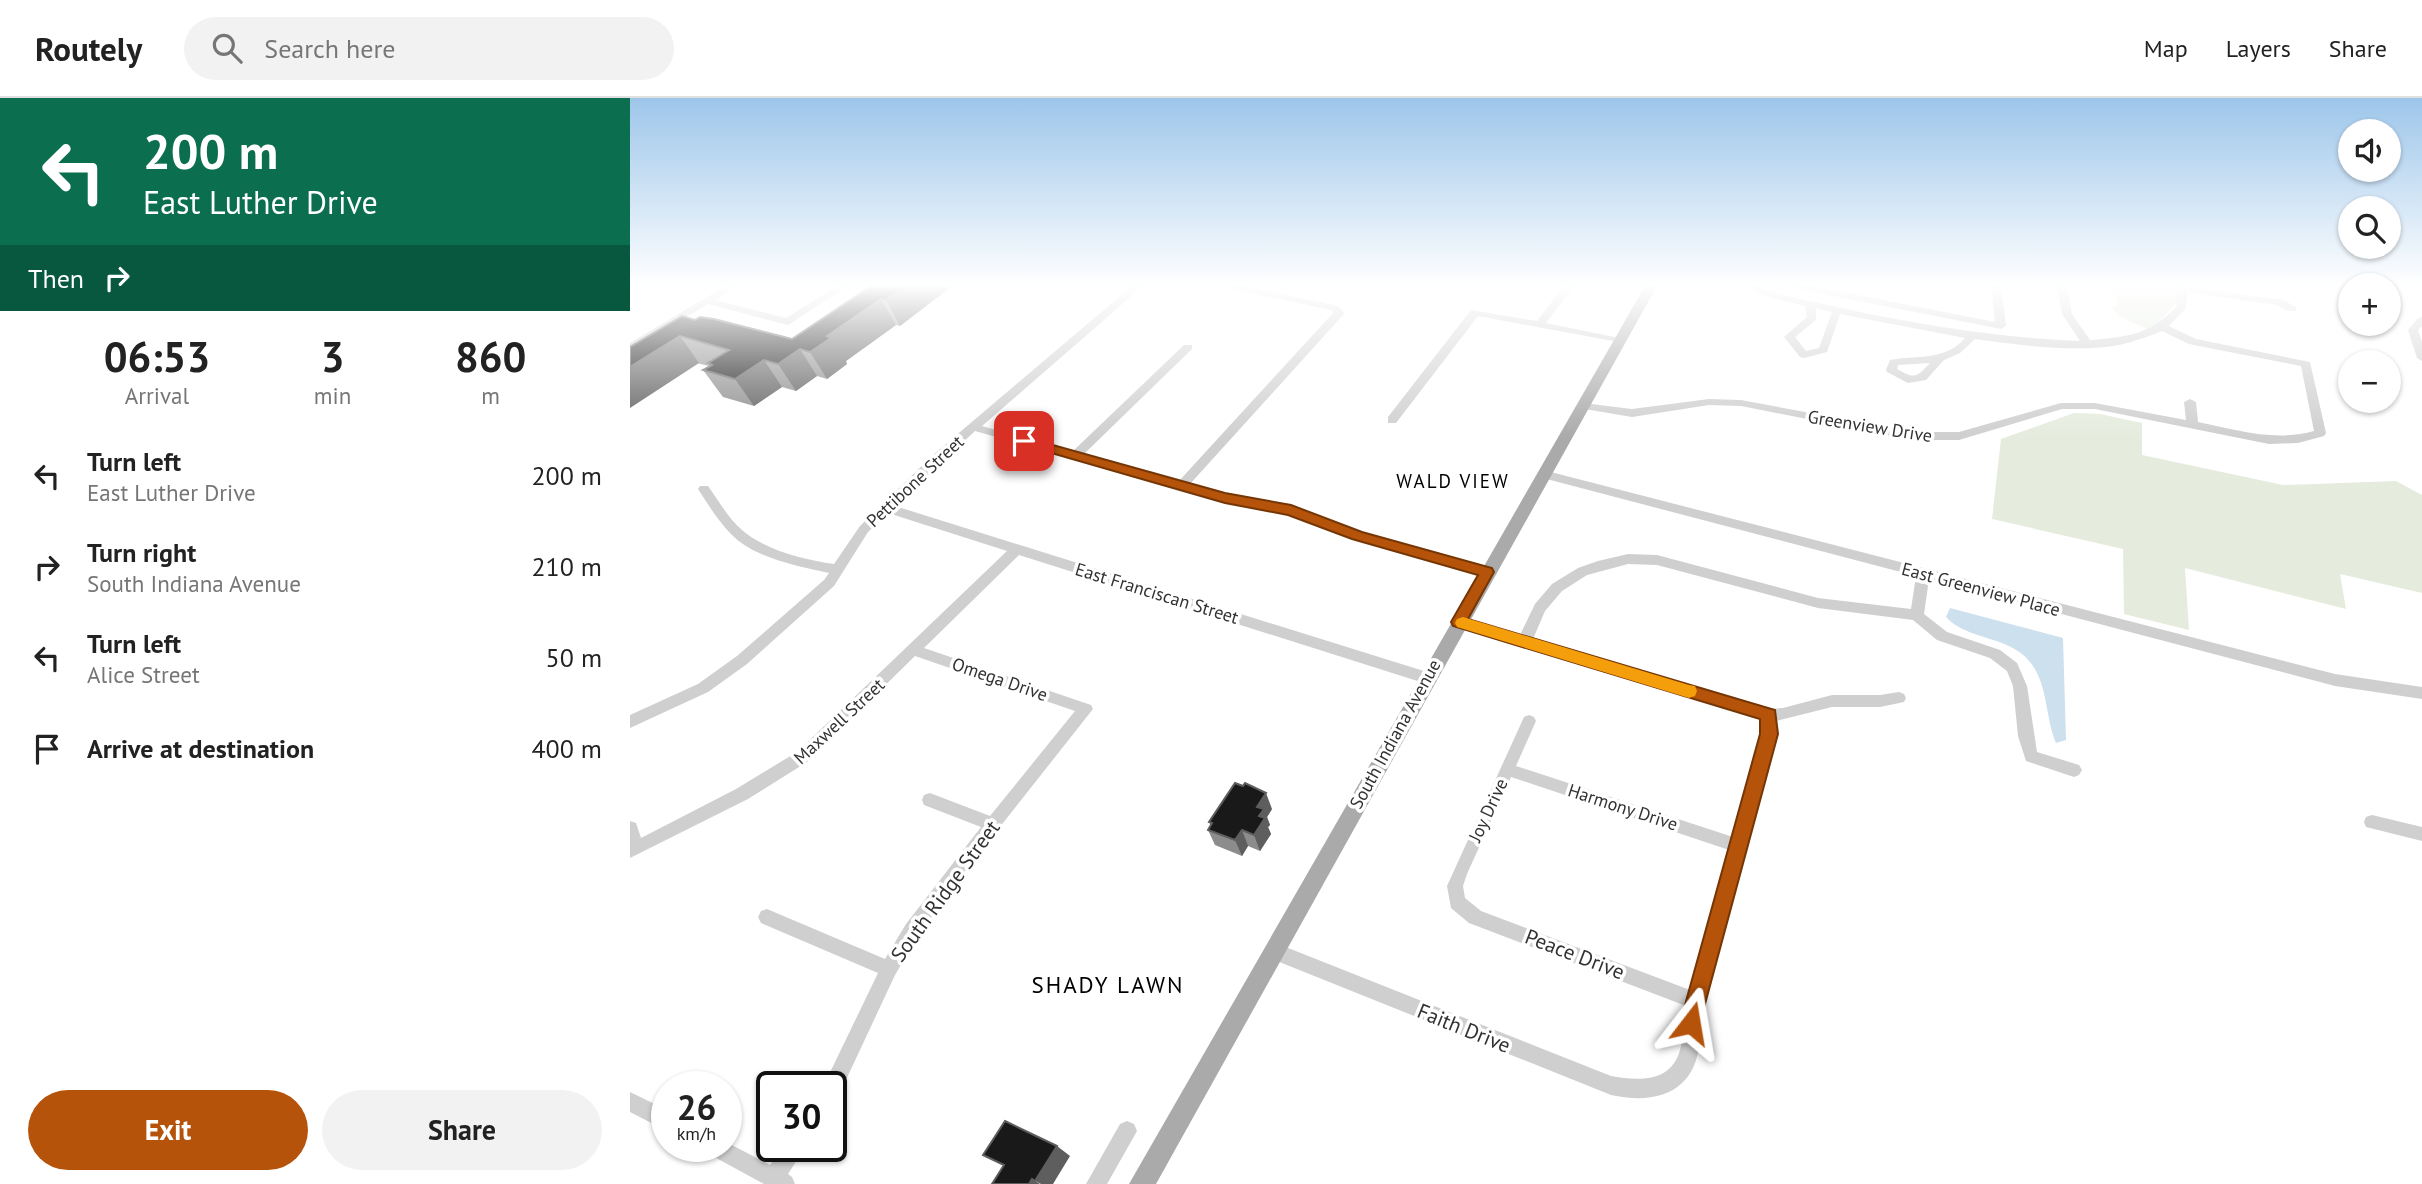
<!DOCTYPE html>
<meta charset="utf-8">
<style>
:root{--surface:#fff;--page:#f2f2f2;--text:#222;--muted:#767676;--line:#e0e0e0;--accent:#b45309}
body{margin:0;font-family:"PT Sans",sans-serif;background:var(--page);color:var(--text);height:100vh;display:flex;flex-direction:column;font-size:26px;white-space:nowrap}
*{box-sizing:border-box;margin:0}
p{font-size:23px;color:var(--muted)}
.icon{flex:none;width:38px;height:38px;fill:none;stroke:currentColor;stroke-width:2;stroke-linecap:round;stroke-linejoin:round}
.map{position:relative;flex:1;overflow:hidden}
.sheet{display:flex;flex-direction:column;background:var(--surface);width:630px}
.sheet>*{flex:none}
.guide{background:#0b6e4f;color:#fff;overflow:hidden}
.fabs{position:absolute;left:1708px;top:21px;display:grid;gap:14px}
.fabs a{display:grid;place-items:center;width:63px;height:63px;border-radius:50%;background:var(--surface);box-shadow:0 2px 5px #0004;font-size:35px}
.speed{position:absolute;left:21px;top:973px;display:flex;gap:14px;font-size:35px;font-weight:700;text-align:center}
.speed>*{display:grid;place-content:center;width:91px;height:91px;border-radius:50%;background:var(--surface);box-shadow:0 2px 5px #0004;line-height:1}
.speed small{font-size:18px;font-weight:400}
.speed .limit{border:4px solid #111;border-radius:10px;background:#fff;color:#111}
.pin{position:absolute;display:grid;place-items:center;width:60px;height:60px;color:#fff;margin:-30px;border-radius:14px;box-shadow:0 4px 10px #0006}
.me{position:absolute;width:77px;margin:-38px;rotate:14deg;stroke-linejoin:round;filter:drop-shadow(0 0 5px #0008)}
.turn{display:flex;align-items:center;gap:24px;height:147px;padding:0 28px;font-size:32px}
.turn .icon{width:91px;height:91px;stroke-width:2.5}
.turn b{display:block;font-size:49px;line-height:60px}
.then{display:flex;align-items:center;height:66px;padding:0 28px;background:#0003;gap:14px;font-size:26px}
.eta{display:flex;justify-content:space-evenly;align-items:center;height:119px;text-align:center}
.eta b{font-size:42px;font-weight:700;line-height:49px}
.action{display:flex;gap:14px;margin-top:auto;padding:14px 28px}
.action a{flex:1;height:80px;border-radius:42px;background:var(--accent);color:#fff;font-size:28px;font-weight:700;line-height:80px;text-align:center}
.action a+a{background:var(--page);color:var(--text)}
ul{padding:0;list-style:none}
li{display:flex;align-items:center;gap:21px;height:91px;padding:0 28px}
li div{flex:1}
li b{display:block;font-size:26px}
li em{font-style:normal}
header{display:flex;align-items:center;gap:42px;box-sizing:border-box;height:98px;padding:0 35px;background:var(--surface);border-bottom:2px solid var(--line)}
header strong{font-size:33px}
nav{display:flex;gap:38px;margin-inline-start:auto;font-size:24px}
.search{width:490px;height:63px;background:var(--page);display:flex;align-items:center;gap:18px;box-sizing:border-box;padding:0 24px;border-radius:38px;color:var(--muted);font-size:26px}
main{display:flex;flex:1;min-height:0}
.map>svg:first-child{display:block}
</style>
<header>
<strong>Routely</strong>
<div class="search"><svg class="icon" aria-label="search" viewBox="0 0 24 24"><circle cx="10" cy="10" r="6"/><path d="M15 15l6 6"/></svg>Search here</div>
<nav><a>Map</a><a>Layers</a><a>Share</a></nav>
</header>
<main>
<section class="sheet">
<div class="guide">
<div class="turn"><svg class="icon" aria-label="left" viewBox="0 0 24 24"><path d="M17 20v-9H6M10 6l-5 5 5 5"/></svg><div><b>200 m</b>East Luther Drive</div></div>
<div class="then">Then<svg class="icon" aria-label="right" viewBox="0 0 24 24"><path d="M7 20v-9h11M14 6l5 5-5 5"/></svg></div>
</div>
<div class="eta">
<div><b>06:53</b><p>Arrival</p></div>
<div><b>3</b><p>min</p></div>
<div><b>860</b><p>m</p></div>
</div>
<ul>
<li><svg class="icon" aria-label="left" viewBox="0 0 24 24"><path d="M17 20v-9H6M10 6l-5 5 5 5"/></svg><div><b>Turn left</b><p>East Luther Drive</p></div><em>200 m</em></li>
<li><svg class="icon" aria-label="right" viewBox="0 0 24 24"><path d="M7 20v-9h11M14 6l5 5-5 5"/></svg><div><b>Turn right</b><p>South Indiana Avenue</p></div><em>210 m</em></li>
<li><svg class="icon" aria-label="left" viewBox="0 0 24 24"><path d="M17 20v-9H6M10 6l-5 5 5 5"/></svg><div><b>Turn left</b><p>Alice Street</p></div><em>50 m</em></li>
<li><svg class="icon" aria-label="arrive" viewBox="0 0 24 24"><path d="M6 21V4h12l-3 4 3 4H6"/></svg><div><b>Arrive at destination</b></div><em>400 m</em></li>
</ul>
<div class="action"><a>Exit</a><a>Share</a></div>
</section>
<div class="map">
<svg width="1792" height="1086" viewBox="0 0 1792 1086">
<rect width="100%" height="100%" fill="#fff"/>
<g fill="#e5ecde">
<path d="M 1476,188 L 1545,188 L 1546,205 L 1528,225 L 1517,231 L 1489,218 L 1482,210 L 1488,207 L 1486,198 Z"/>
<path d="M 1444,315 L 1470,316 L 1512,325 L 1512,357 L 1653,387 L 1766,383 L 1792,397 L 1792,495 L 1710,476 L 1716,511 L 1555,470 L 1559,532 L 1494,516 L 1493,451 L 1362,421 L 1371,341 Z"/>
</g>
<path fill="#cde0ee" d="M 1320,510 L 1433,540 L 1436,642 L 1426,645 C 1415,619 1418,586 1400,564 C 1379,537 1338,543 1316,519 Z"/>
<g fill="none" stroke-linecap="round" stroke-linejoin="round">
<g fill="#cfcfcf" fill-rule="evenodd">
<path d="M 95,188 L 107,188 L 85,202 L 156,220 L 207,188 L 218,188 L 158,227 L 78,206 L 0,252 L 0,245 Z"/>
<path d="M 502,188 L 513,188 L 352,328 L 443,353 L 554,247 L 562,247 L 562,251 L 454,356 L 549,383 L 703,215 L 701,212 L 602,191 L 597,188 L 615,188 L 708,208 L 714,215 L 713,217 L 560,386 L 595,396 L 675,412 L 745,439 L 857,469 L 864,474 L 857,479 L 736,445 L 672,420 L 595,404 L 345,333 L 265,408 L 797,574 L 802,576 L 804,580 L 802,584 L 797,586 L 389,457 L 294,550 L 461,607 L 463,611 L 328,782 L 288,838 L 265,877 L 208,999 L 201,1002 L 201,989 L 193,989 L 248,875 L 131,825 L 128,819 L 131,813 L 137,811 L 255,861 L 276,826 L 351,729 L 294,707 L 292,702 L 294,697 L 300,695 L 360,718 L 445,613 L 285,558 L 177,664 L 118,701 L 0,760 L 0,723 L 6,725 L 11,740 L 106,691 L 167,654 L 377,453 L 258,415 L 238,434 L 204,488 L 117,566 L 78,594 L 0,630 L 0,617 L 68,586 L 107,558 L 194,482 L 199,475 C 167,468 124,460 101,436 C 88,423 78,406 68,391 L 70,388 L 78,388 C 89,403 98,420 112,432 C 135,452 174,462 204,466 L 230,428 L 303,357 Z"/>
<path d="M 934,188 L 944,188 L 916,225 L 994,241 L 994,245 L 848,218 L 766,325 L 758,325 L 758,319 L 841,212 L 907,223 Z"/>
<path d="M 1118,188 L 1130,188 L 1141,194 C 1243,218 1345,239 1450,243 L 1432,216 L 1427,188 L 1437,188 L 1442,216 L 1460,242 C 1496,239 1520,237 1546,209 L 1547,188 L 1654,202 L 1666,209 L 1666,213 L 1658,213 L 1647,207 L 1557,194 L 1556,210 L 1539,228 L 1566,241 L 1680,264 L 1696,335 L 1694,338 L 1668,345 L 1639,346 L 1465,311 L 1432,311 L 1329,342 L 1283,342 L 1111,308 L 1079,307 L 1002,319 L 949,310 L 947,308 L 953,305 L 1002,311 L 1079,301 L 1111,302 L 1283,334 L 1329,334 L 1431,305 L 1465,305 L 1556,322 L 1554,304 L 1560,301 L 1566,304 L 1568,324 C 1607,332 1645,344 1684,333 L 1671,268 L 1559,246 L 1532,233 C 1522,237 1511,241 1501,244 C 1458,257 1390,247 1345,241 L 1330,255 L 1314,262 L 1296,282 L 1278,285 L 1257,274 L 1256,272 L 1260,262 C 1286,257 1316,263 1335,240 L 1210,216 L 1197,254 L 1174,260 L 1170,259 L 1154,239 L 1177,219 L 1175,208 L 1134,198 ZM 1186,210 L 1202,214 L 1189,250 L 1176,253 L 1165,239 L 1186,222 ZM 1300,265 C 1286,280 1285,281 1267,271 L 1268,267 Z"/>
<path d="M 1163,188 L 1182,188 L 1365,224 L 1361,188 L 1371,188 L 1376,228 L 1371,231 L 1168,191 Z"/>
<path d="M 1792,219 L 1792,228 L 1788,232 L 1792,244 L 1792,263 L 1787,260 L 1778,232 L 1788,220 Z"/>
<path d="M 913,372 L 1705,576 L 1792,589 L 1792,601 L 1705,588 L 1299,481 L 1294,516 L 1317,534 L 1370,552 L 1387,565 L 1397,588 L 1407,654 L 1449,667 L 1452,672 L 1449,677 L 1444,679 L 1396,663 L 1388,638 L 1383,588 L 1377,573 L 1360,560 L 1307,542 L 1283,522 L 1188,510 L 1027,467 L 998,466 L 957,477 L 932,493 L 915,513 L 903,541 L 1139,611 L 1153,610 L 1202,597 L 1250,597 L 1269,594 L 1274,596 L 1276,600 L 1274,604 L 1250,609 L 1202,609 L 1146,623 L 1147,636 C 1130,696 1114,756 1098,817 C 1090,847 1079,878 1074,910 C 1069,935 1073,966 1052,985 C 1033,1003 1005,1002 981,997 L 637,859 L 634,853 L 637,847 L 643,844 L 981,978 C 1008,983 1041,985 1050,952 C 1054,938 1053,923 1056,908 L 839,825 L 821,810 L 817,788 L 894,619 L 899,617 L 904,619 L 906,623 L 886,668 L 1103,739 L 1131,636 L 1132,621 L 824,528 L 822,524 L 824,520 L 829,519 L 890,537 L 905,506 L 922,486 L 948,470 L 968,463 L 998,456 L 1027,457 L 1188,500 L 1281,511 L 1286,478 L 909,379 L 907,376 ZM 881,679 L 1099,752 L 1060,892 L 851,813 L 835,800 L 833,788 L 837,776 Z"/>
<path d="M 1742,717 L 1792,729 L 1792,743 L 1736,729 L 1734,724 L 1736,719 Z"/>
<path d="M 0,994 L 37,1012 L 37,1033 L 0,1014 Z"/>
<path d="M 497,1023 L 504,1026 L 507,1033 L 477,1086 L 456,1086 L 490,1026 Z"/>
<path d="M 96,1044 L 140,1067 L 154,1048 L 176,1048 L 158,1076 L 162,1079 L 165,1086 L 134,1086 L 77,1055 L 74,1048 L 96,1048 Z"/>
</g>
<path fill="#aaa" fill-rule="evenodd" d="M 1015,188 L 1027,188 L 526,1086 L 499,1086 Z"/>
</g>
<g fill="#8c8c8c">
<path d="M 241,188 L 322,188 L 270,228 L 266,227 L 216,263 L 217,266 L 197,281 L 187,278 L 166,293 L 152,289 L 124,308 L 93,299 L 73,272 L 79,268 L 0,249 L 65,222 L 162,241 Z"/>
<path d="M 642,711 L 637,719 L 640,727 L 638,729 L 641,736 L 630,753 L 618,748 L 612,758 L 585,747 L 578,732 L 581,728 L 579,724 Z"/>
</g>
<g fill="#5e5e5e">
<path d="M 275,188 L 322,188 L 270,228 L 256,202 Z"/>
<path d="M 251,201 L 266,227 L 216,263 L 217,266 L 197,281 L 180,254 L 197,238 Z"/>
<path d="M 50,238 L 69,265 L 0,310 L 0,269 Z"/>
<path d="M 170,251 L 187,278 L 166,293 L 148,266 Z"/>
<path d="M 134,262 L 152,289 L 124,308 L 105,281 Z"/>
<path d="M 636,695 L 642,711 L 637,719 L 640,727 L 638,729 L 641,736 L 630,753 L 624,737 L 627,709 Z"/>
<path d="M 612,732 L 618,748 L 612,758 L 605,742 Z"/>
<path d="M 427,1048 L 440,1058 L 423,1086 L 411,1086 L 405,1083 Z"/>
<path d="M 402,1081 L 410,1086 L 399,1086 Z"/>
</g>
<g fill="#191919" stroke="#5e5e5e" stroke-width="2">
<path d="M 241,188 L 275,188 L 256,202 L 251,201 L 197,238 L 201,240 L 180,254 L 170,251 L 148,266 L 134,262 L 105,281 L 73,272 L 82,267 L 78,265 L 99,252 L 50,238 L 0,269 L 0,249 L 52,218 L 65,222 L 70,219 L 84,221 L 162,241 Z"/>
<path d="M 605,685 L 613,688 L 615,685 L 636,695 L 627,709 L 634,711 L 629,718 L 635,720 L 624,737 L 612,732 L 605,742 L 578,732 L 582,725 L 579,724 Z"/>
<path d="M 375,1023 L 427,1048 L 405,1083 L 402,1081 L 399,1086 L 362,1086 L 374,1067 L 353,1057 Z"/>
</g>
<linearGradient id="sky" x2="0" y2="1"><stop stop-color="#9dc6ea"/><stop offset="0.55" stop-color="#fff"/><stop offset="1" stop-color="#fff" stop-opacity="0"/></linearGradient>
<rect width="1792" height="340" fill="url(#sky)"/>
<path fill="#b45309" stroke="#753606" stroke-width="2" d="M 394,339 L 595,395 L 661,407 L 732,434 L 862,470 L 864,474 L 838,521 L 1145,612 L 1148,636 L 1068,932 L 1061,935 L 1053,932 L 1050,925 L 1130,636 L 1130,621 L 823,528 L 821,524 L 848,477 L 722,441 L 658,417 L 595,405 L 390,346 L 390,340 Z"/>
<path fill="#f59e0b" d="M 833,519 L 1059,587 L 1065,588 L 1067,593 L 1065,598 L 1059,600 L 827,529 L 825,525 L 827,521 Z"/>
<g text-anchor="middle" dominant-baseline="central" stroke-width="7" stroke-linejoin="round" paint-order="stroke">
<g font-size="18" fill="#323232" stroke="#fff">
<text transform="translate(1240 328) rotate(9)">Greenview Drive</text>
<text transform="translate(285 383) rotate(-43)">Pettibone Street</text>
<text transform="translate(1351 491) rotate(15)">East Greenview Place</text>
<text transform="translate(527 495) rotate(17)">East Franciscan Street</text>
<text transform="translate(370 581) rotate(19)">Omega Drive</text>
<text transform="translate(209 623) rotate(-43)">Maxwell Street</text>
<text transform="translate(765 636) rotate(-61)">South Indiana Avenue</text>
<text transform="translate(993 709) rotate(18)">Harmony Drive</text>
<text transform="translate(858 712) rotate(-65)">Joy Drive</text>
</g>
<g font-size="19" letter-spacing="2" fill="#000" stroke="#fff">
<text x="823" y="383">WALD VIEW</text>
</g>
<g font-size="21" fill="#323232" stroke="#fff">
<text transform="translate(315 793) rotate(-54)">South Ridge Street</text>
<text transform="translate(945 856) rotate(21)">Peace Drive</text>
<text transform="translate(834 930) rotate(22)">Faith Drive</text>
</g>
<g font-size="23" letter-spacing="2" fill="#000" stroke="#fff">
<text x="478" y="886">SHADY LAWN</text>
</g>
</g>
</svg>
<div class="fabs">
<a><svg class="icon" aria-label="sound" viewBox="0 0 24 24"><path d="M4 9h4l5-4v14l-5-4H4zM17 9q2 3 0 6"/></svg></a>
<a><svg class="icon" aria-label="search" viewBox="0 0 24 24"><circle cx="10" cy="10" r="6"/><path d="M15 15l6 6"/></svg></a>
<a>+</a>
<a>−</a>
</div>
<div class="speed"><div>26<small>km/h</small></div><div class="limit">30</div></div>
<div class="pin" style="left:394px;top:343px;background:#d93025"><svg class="icon" aria-label="arrive" viewBox="0 0 24 24"><path d="M6 21V4h12l-3 4 3 4H6"/></svg></div>
<svg class="me" style="left:1061px;top:925px" viewBox="-20 -20 40 40"><path d="M0-17L14 15 0 8-14 15z" fill="#b45309" stroke="#fff" stroke-width="4"/></svg>
</div>
</main>
